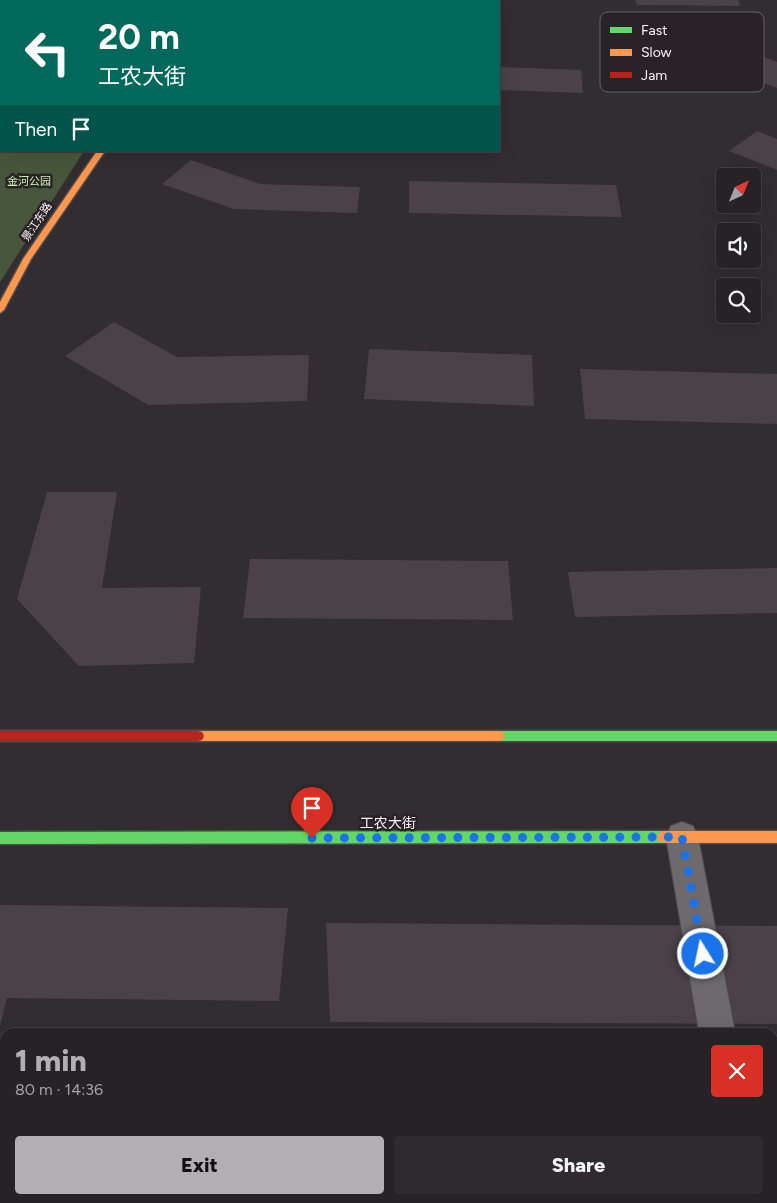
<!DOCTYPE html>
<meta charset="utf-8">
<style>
:root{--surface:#262225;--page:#2e2a2d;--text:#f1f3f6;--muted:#a4a4a7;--line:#423f42;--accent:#b3aeb2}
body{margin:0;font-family:Figtree,"Noto Sans SC",sans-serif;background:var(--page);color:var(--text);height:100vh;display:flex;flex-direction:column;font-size:19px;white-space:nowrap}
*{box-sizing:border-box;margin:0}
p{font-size:16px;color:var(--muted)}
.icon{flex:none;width:28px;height:28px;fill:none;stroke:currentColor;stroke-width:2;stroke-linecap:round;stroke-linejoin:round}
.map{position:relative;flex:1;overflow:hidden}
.details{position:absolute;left:0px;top:1028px;width:778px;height:176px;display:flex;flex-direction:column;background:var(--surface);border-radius:15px 15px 0 0;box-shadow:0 5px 20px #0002,0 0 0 1px var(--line)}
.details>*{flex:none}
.banner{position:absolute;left:0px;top:0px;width:500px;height:152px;box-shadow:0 5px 20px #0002,0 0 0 1px var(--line);background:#00695c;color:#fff;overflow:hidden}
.needle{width:32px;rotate:43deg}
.controls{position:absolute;left:716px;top:168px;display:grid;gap:10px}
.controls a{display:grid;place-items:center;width:45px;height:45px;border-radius:5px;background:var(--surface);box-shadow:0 5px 20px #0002,0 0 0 1px var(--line);font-size:25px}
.pin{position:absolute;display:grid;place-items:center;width:42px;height:42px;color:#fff;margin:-51px -21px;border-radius:50% 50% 50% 0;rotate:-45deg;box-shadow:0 0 5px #0007}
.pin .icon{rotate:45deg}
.me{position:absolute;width:55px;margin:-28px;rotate:350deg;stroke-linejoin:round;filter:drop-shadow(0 0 4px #0008)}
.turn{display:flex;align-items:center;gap:18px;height:105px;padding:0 15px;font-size:22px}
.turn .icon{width:65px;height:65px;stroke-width:2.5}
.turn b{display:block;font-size:35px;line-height:42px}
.then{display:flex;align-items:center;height:48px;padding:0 15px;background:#0003;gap:10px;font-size:19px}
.round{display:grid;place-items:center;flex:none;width:52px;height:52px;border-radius:5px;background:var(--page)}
.summary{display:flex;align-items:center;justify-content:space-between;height:85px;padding:0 15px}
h1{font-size:30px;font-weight:800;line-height:38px;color:var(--accent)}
.cta{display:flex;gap:10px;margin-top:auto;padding:10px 15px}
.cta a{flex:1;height:58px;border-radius:5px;background:var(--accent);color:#111;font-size:20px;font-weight:800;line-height:58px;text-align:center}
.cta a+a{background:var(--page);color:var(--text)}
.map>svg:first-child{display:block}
</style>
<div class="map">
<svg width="777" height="1203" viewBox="0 0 777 1203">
<rect width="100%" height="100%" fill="#322d31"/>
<g fill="#48573b">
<path d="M 0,0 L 181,0 L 1,1 L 1,151 L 84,151 L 0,282 Z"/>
<path d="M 773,1155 L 777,1155 L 777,1203 L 379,1203 L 379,1199 L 772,1199 Z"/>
</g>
<g fill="#4a4149">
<path d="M 635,0 L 738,0 L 740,6 L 637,5 Z"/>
<path d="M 722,42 L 777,62 L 777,88 L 698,59 Z"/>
<path d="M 499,67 L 581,70 L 583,93 L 499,90 Z"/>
<path d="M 757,131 L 777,139 L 777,170 L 729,151 Z"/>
<path d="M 191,160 L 260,184 L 360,187 L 357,213 L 234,209 L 162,184 Z"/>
<path d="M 409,181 L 616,185 L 622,217 L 409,213 Z"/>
<path d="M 114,322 L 177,357 L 309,355 L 307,401 L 148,405 L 65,356 Z"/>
<path d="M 369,349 L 532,355 L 534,406 L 364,399 Z"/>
<path d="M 580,369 L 777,374 L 777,424 L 585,419 Z"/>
<path d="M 47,492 L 117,492 L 102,588 L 201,587 L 194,663 L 79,666 L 17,599 Z"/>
<path d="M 250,559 L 508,561 L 513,620 L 243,618 Z"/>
<path d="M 777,568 L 777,613 L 575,617 L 568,572 Z"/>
<path d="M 0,905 L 288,908 L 279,1001 L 7,998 L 0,1026 Z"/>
<path d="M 326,923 L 777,926 L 777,1024 L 330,1022 Z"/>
</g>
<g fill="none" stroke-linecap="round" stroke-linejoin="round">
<defs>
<g id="street">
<path d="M 682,822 L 693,826 L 698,837 L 735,1032 L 699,1032 L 666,837 L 671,826 Z"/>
<rect x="772" y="1091" width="5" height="38"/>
<path d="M 162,1199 L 202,1199 L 201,1203 L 161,1203 Z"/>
</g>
<g id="fast">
<path d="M 499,731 L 777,731 L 777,741 L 499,741 L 495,740 L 493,736 L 495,732 Z"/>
<path d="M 664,831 L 669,833 L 671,837 L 669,841 L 664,843 L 0,844 L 0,832 Z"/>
</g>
<g id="slow">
<path d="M 97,151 L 105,151 L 31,259 L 4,310 L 0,313 L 0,302 L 23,259 Z"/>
<path d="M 198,731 L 499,731 L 503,732 L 505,736 L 503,740 L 499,741 L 198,741 L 194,740 L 192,736 L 194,732 Z"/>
<path d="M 664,831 L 777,831 L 777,843 L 664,843 L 659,841 L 657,837 L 659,833 Z"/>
</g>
<path id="jam" d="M 0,731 L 198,731 L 202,732 L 204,736 L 202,740 L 198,741 L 0,741 Z"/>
</defs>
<use href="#street" stroke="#4e4b4d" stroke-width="2"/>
<use href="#fast" stroke="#4e4b4d" stroke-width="3"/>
<use href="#slow" stroke="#4e4b4d" stroke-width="3"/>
<use href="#jam" stroke="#4e4b4d" stroke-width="3"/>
<use href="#street" fill="#6d696c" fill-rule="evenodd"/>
<use href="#fast" fill="#63d668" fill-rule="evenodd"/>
<use href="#slow" fill="#ff974d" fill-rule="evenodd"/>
<use href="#jam" fill="#b3261e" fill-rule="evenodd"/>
</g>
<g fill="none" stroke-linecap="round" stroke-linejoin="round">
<path stroke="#1a73e8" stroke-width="9" stroke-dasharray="0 16.2" d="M 312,838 L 682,837 L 703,954"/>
</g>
<g text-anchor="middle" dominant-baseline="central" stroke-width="5" stroke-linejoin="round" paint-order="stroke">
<g font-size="11" fill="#cbf0ae" stroke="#292328">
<text x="29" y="181">金河公园</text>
</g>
<g font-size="11" fill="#f8f3f7" stroke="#292328">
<text transform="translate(37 222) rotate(-56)">景江东路</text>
</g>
<g font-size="14" fill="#f8f3f7" stroke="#292328">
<text x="388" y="823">工农大街</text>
</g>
</g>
<rect x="600" y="12" width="164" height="80" rx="8" fill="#292328" stroke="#676166" stroke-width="1"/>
<rect x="610" y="27" width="22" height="6" fill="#63d668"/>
<rect x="610" y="49" width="22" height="7" fill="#ff974d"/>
<rect x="610" y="72" width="22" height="6" fill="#b3261e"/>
<g font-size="14" fill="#f8f3f7">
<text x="641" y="35">Fast</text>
<text x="641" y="57">Slow</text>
<text x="641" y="80">Jam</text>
</g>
</svg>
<div class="controls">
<a><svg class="needle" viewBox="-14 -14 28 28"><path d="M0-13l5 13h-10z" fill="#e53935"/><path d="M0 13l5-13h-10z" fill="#a4a4a7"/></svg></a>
<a><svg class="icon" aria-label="sound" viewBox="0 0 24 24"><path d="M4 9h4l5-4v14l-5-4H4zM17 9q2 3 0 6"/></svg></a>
<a><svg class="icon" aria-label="search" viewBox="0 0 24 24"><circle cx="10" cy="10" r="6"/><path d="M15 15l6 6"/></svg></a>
</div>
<div class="pin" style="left:312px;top:838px;background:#d93025"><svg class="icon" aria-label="arrive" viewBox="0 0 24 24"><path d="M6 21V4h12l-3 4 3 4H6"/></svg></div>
<svg class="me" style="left:703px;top:954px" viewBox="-20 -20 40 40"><circle r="17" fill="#1a73e8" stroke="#fff" stroke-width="3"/><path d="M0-11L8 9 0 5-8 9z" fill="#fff"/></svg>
<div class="banner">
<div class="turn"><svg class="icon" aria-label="left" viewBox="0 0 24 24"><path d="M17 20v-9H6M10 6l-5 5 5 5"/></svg><div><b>20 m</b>工农大街</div></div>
<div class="then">Then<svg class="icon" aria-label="arrive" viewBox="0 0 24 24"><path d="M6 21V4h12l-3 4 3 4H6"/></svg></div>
</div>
<section class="details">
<div class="summary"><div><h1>1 min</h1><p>80 m · 14:36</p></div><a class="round" style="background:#d93025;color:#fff"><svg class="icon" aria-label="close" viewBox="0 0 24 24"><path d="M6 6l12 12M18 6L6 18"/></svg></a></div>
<div class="cta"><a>Exit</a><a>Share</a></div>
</section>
</div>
